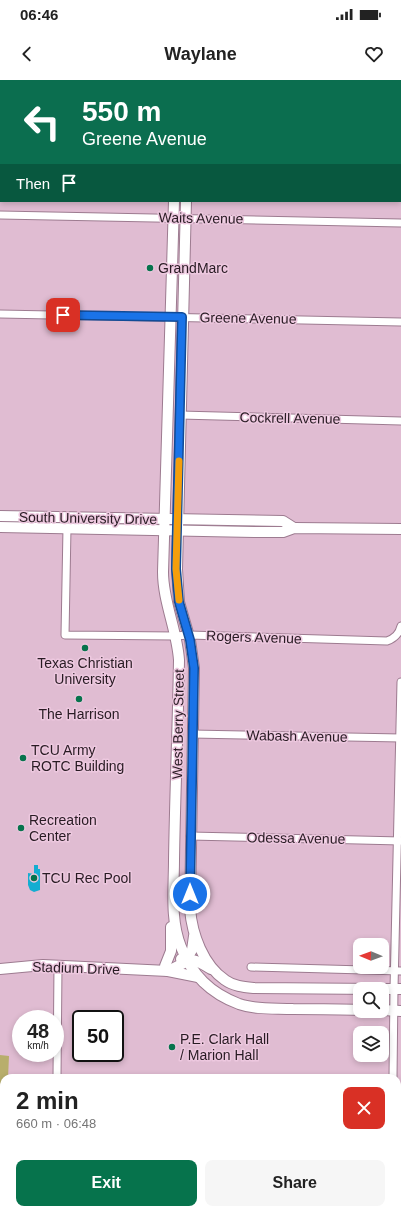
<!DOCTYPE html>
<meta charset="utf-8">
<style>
:root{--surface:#fff;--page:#f6f6f6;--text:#222;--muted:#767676;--accent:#06734c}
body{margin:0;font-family:Helvetica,sans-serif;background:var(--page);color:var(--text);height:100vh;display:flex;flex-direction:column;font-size:15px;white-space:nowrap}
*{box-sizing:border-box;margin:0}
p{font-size:13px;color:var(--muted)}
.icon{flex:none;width:22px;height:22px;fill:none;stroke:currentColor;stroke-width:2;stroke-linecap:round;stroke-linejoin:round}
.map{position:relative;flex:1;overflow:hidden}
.panel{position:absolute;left:0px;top:994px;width:401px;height:140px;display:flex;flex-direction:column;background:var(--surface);border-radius:12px 12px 0 0;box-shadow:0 2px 6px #0003}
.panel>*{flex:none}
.banner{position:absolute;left:0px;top:0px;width:401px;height:122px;box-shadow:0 2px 6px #0003;background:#0b6e4f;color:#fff;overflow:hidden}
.needle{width:26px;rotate:271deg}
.fabs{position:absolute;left:353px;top:858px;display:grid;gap:8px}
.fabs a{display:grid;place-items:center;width:36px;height:36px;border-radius:8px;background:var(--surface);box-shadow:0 2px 6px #0003;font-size:20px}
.speed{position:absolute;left:12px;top:930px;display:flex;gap:8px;font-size:20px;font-weight:700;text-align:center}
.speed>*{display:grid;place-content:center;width:52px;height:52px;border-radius:50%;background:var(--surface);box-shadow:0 2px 6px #0003;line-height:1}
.speed small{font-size:10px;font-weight:400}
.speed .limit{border:2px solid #111;border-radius:6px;background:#fff;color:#111}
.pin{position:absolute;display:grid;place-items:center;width:34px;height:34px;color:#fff;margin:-17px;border-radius:8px;box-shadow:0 2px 6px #0006}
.me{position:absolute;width:44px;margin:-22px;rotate:0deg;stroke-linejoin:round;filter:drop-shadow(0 0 3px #0008)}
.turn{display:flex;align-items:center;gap:14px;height:84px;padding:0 16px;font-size:18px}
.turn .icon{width:52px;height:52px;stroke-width:2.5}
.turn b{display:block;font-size:28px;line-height:34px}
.then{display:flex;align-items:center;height:38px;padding:0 16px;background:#0003;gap:8px;font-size:15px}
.round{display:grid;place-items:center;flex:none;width:42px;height:42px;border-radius:8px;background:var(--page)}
.head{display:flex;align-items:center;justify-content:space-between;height:68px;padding:0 16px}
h1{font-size:24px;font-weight:600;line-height:30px}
.button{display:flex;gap:8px;margin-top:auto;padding:8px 16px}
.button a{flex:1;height:46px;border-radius:8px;background:var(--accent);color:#fff;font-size:16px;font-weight:600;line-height:46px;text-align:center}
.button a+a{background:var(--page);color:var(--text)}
.status{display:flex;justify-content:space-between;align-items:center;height:28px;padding:0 20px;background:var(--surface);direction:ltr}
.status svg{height:11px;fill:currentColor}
header{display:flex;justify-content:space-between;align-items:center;height:52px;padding:0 16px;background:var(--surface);font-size:18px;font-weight:600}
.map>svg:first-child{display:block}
</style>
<div class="status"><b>06:46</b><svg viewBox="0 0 49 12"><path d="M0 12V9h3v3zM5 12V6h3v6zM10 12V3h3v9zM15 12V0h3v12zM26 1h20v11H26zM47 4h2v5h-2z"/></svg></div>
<header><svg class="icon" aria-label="back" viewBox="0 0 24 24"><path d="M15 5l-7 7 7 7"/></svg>Waylane<svg class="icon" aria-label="heart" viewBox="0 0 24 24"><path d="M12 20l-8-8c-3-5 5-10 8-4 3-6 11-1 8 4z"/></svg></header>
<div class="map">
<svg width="401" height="1134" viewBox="0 0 401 1134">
<rect width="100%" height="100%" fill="#e0bcd2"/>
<g fill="#b8ae6c">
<path d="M 0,975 L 9,976 L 8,998 L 4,998 L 4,1023 L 0,1023 Z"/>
<path d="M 0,1058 L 4,1066 L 4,1097 L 0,1099 Z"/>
<path d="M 4,1102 L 4,1130 L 24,1130 L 26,1134 L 0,1134 L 0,1104 Z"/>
</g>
<path fill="#14add1" d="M 34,785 L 38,785 L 38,789 L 40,789 L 40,810 L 34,812 L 30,810 L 28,805 L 28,793 L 34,794 Z"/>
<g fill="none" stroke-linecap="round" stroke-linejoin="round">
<defs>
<g id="street">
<path d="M 0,65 L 1,65"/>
<path d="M 400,73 L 401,73"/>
<path d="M 0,135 L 401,143"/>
<path d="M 0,234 L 401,242"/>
<path d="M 180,335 L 401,341"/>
<path d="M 67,448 L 65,555 L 175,556 L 189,555 L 387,561 C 395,558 399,554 401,546"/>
<path d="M 192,654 L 401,658"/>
<path d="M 190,756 L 401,761"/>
<path d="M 251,887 L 401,891"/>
<path d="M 57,998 L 58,886"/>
<path d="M 393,998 L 394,909 L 401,602"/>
<path d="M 54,1134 L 54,1130"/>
<path d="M 346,1134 L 351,1130"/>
</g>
<g id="secondary">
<path d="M 183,1 L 183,0"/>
<path d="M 195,1 L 195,0"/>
<path d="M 174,121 L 163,492 C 163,522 177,550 179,580 C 178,646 175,713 174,780 C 174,808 170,840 181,867 C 192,895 210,913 239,924 C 256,930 276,928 293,929 C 316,929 338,929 360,930"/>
<path d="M 186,121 L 177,489 L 179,522 L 190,560 L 194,588 L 190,829 C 192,854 203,885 225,900 C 233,906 244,907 254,908 L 379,909"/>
<path d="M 0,436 L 283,441 L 294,448"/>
<path d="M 0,447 L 254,452 L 283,452 L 294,448 L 401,449"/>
<path d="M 181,879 C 194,878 201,883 211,889"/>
<path d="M 165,886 L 171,871 L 171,847"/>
<path d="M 0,889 L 43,885 L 168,891 L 184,883 L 192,870 L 194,856"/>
<path d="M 168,891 L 198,897"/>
<path d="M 382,909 L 401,909"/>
<path d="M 382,930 L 401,931"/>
</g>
</defs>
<use href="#street" stroke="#9d7b90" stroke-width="9"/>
<use href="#secondary" stroke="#9d7b90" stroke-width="12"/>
<use href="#street" stroke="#fff" stroke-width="7"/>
<use href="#secondary" stroke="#fff" stroke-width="10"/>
</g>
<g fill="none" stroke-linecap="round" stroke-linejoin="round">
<defs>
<path id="route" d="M 63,235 L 182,237 L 176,489 L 179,522 L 190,560 L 194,588 L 190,814"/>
</defs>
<use href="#route" stroke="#114b97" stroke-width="10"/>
<use href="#route" stroke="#1a73e8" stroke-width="7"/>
<path stroke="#f59e0b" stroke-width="7" d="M 179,381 L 176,489 L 179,520"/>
</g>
<g fill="#06734c" stroke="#edc8df" stroke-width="1.5">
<circle cx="150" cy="188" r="4"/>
<circle cx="85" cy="568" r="4"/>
<circle cx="79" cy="619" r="4"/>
<circle cx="23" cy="678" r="4"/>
<circle cx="21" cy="748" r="4"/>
<circle cx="34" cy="798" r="4"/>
<circle cx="172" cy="967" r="4"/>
</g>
<g text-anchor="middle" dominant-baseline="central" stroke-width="3" stroke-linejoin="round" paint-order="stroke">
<g font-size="14" fill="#281b23" stroke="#edc8df">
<text transform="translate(201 138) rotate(1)">Waits Avenue</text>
<text transform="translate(248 238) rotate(1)">Greene Avenue</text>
<text transform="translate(290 338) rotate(1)">Cockrell Avenue</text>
<text transform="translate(88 438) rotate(1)">South University Drive</text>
<text transform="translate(254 557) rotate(2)">Rogers Avenue</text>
<text transform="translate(178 644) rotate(-89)">West Berry Street</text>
<text transform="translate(297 656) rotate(1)">Wabash Avenue</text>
<text transform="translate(296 758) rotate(1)">Odessa Avenue</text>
<text transform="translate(76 888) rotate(2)">Stadium Drive</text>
</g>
<g font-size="14" fill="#281b23" stroke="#edc8df" text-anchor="start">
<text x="158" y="188">GrandMarc</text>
<text x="85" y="583" text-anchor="middle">Texas Christian<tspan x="85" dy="16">University</tspan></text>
<text x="79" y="634" text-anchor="middle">The Harrison</text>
<text x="31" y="670">TCU Army<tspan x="31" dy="16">ROTC Building</tspan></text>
<text x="29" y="740">Recreation<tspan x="29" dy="16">Center</tspan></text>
<text x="42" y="798">TCU Rec Pool</text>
<text x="180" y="959">P.E. Clark Hall<tspan x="180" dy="16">/ Marion Hall</tspan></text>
</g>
</g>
</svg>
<div class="fabs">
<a><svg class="needle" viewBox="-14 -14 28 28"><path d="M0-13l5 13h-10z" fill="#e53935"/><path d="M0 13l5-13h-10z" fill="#767676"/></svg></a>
<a><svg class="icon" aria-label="search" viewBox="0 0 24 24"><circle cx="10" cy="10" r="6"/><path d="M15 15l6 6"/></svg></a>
<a><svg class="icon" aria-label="layers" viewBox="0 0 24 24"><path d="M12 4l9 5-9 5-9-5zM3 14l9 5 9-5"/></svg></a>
</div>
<div class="speed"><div>48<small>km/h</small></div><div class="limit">50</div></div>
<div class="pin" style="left:63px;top:235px;background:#d93025"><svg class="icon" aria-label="arrive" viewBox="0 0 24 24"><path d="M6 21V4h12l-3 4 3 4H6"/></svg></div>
<svg class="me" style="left:190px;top:814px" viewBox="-20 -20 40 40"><circle r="17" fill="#1a73e8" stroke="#fff" stroke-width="3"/><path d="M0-11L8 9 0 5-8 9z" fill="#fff"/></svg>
<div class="banner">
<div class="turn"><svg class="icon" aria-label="left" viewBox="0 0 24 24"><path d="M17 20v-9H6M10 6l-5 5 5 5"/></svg><div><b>550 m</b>Greene Avenue</div></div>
<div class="then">Then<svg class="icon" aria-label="arrive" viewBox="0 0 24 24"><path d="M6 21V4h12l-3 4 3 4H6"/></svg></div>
</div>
<section class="panel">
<div class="head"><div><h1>2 min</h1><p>660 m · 06:48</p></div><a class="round" style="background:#d93025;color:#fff"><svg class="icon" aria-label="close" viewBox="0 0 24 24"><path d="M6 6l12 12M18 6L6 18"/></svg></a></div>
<div class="button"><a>Exit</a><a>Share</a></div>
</section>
</div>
